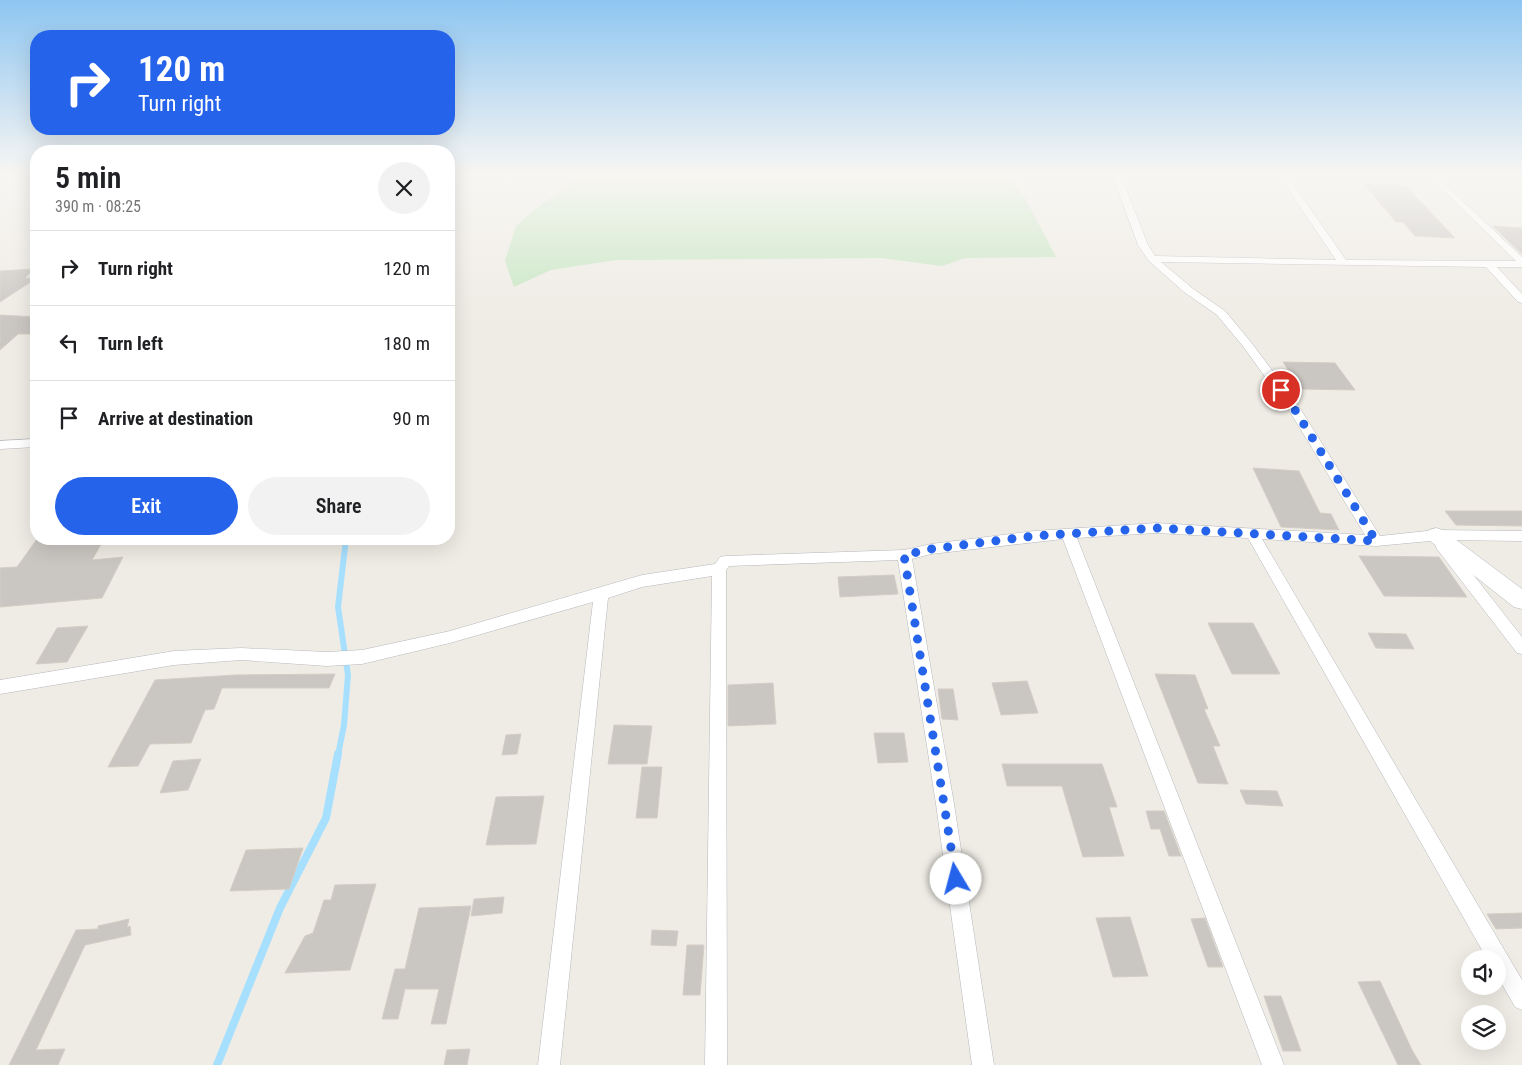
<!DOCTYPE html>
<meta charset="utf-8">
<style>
:root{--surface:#fff;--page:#f2f2f2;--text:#202124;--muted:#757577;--line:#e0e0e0;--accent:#2563eb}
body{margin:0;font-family:"Roboto Condensed",sans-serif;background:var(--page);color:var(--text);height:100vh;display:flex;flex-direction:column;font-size:19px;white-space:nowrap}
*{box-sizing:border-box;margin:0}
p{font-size:16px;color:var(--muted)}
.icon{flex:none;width:28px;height:28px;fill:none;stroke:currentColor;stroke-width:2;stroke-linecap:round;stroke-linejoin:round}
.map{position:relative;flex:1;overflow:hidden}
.panel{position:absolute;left:30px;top:145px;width:425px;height:400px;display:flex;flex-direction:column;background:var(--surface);border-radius:20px;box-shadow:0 5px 20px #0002}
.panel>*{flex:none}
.hud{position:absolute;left:30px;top:30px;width:425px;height:105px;border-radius:20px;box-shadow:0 5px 20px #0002;background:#2563eb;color:#fff;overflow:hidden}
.tools{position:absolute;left:1461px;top:950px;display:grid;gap:10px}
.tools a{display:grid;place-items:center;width:45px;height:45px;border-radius:50%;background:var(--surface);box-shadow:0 5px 20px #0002;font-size:25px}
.pin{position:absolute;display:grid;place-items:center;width:42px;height:42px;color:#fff;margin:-21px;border:2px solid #fff;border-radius:50%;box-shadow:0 1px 5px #0007}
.me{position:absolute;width:55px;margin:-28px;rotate:352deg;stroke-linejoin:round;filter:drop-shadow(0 0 4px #0008)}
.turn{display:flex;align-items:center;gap:18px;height:105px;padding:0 25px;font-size:22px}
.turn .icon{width:65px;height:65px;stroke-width:2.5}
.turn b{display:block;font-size:35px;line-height:42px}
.round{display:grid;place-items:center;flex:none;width:52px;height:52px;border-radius:26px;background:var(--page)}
.summary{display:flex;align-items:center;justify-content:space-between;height:85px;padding:0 25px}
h1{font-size:30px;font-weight:600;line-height:38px}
.action{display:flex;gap:10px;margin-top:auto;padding:10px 25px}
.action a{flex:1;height:58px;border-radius:30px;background:var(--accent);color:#fff;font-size:20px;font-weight:600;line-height:58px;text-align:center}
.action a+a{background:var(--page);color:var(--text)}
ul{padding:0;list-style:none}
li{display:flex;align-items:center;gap:15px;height:75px;padding:0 25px;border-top:1px solid var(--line)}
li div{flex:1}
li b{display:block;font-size:19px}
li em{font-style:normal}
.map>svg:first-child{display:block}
</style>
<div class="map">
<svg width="1522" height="1065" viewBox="0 0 1522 1065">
<rect width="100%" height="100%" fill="#efece5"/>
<path fill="#c6e6c2" d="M 577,174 L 1005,174 L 1024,196 L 1056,257 L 965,258 L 942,266 L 881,258 L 616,260 L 551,270 L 514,287 L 505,261 L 516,226 L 543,203 L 571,185 Z"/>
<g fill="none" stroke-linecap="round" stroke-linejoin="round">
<path stroke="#a7e0fe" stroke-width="6" d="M 338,755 L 344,725 L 348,675 L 338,607 L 346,539"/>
<path stroke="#a7e0fe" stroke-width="8" d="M 217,1065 L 280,908 L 326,818 L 338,754"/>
</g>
<g fill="#cac7c3" stroke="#d4cdc4">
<path d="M 1364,184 L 1405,185 L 1455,238 L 1415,236 L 1403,222 L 1396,222 Z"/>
<path d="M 1493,226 L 1522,228 L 1522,254 L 1507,240 Z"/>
<path d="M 34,269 L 25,278 L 35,279 L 0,302 L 0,271 Z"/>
<path d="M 0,315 L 36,317 L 36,334 L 18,334 L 0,350 Z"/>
<path d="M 1283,362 L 1335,363 L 1355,390 L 1301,389 Z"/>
<path d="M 1253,468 L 1299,471 L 1320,513 L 1331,514 L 1339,530 L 1281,527 Z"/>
<path d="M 1445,511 L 1522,511 L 1522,526 L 1456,525 Z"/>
<path d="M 37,539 L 104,539 L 92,560 L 123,557 L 102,598 L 0,607 L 0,568 L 17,567 Z"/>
<path d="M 1359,556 L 1439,557 L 1467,597 L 1384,596 Z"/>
<path d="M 894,575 L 898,594 L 840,597 L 838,577 Z"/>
<path d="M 1208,623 L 1253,623 L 1280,674 L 1232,674 Z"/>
<path d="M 88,626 L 67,662 L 36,664 L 57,628 Z"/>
<path d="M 1368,633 L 1406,634 L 1414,649 L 1376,648 Z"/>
<path d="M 335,674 L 329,688 L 222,688 L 214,709 L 205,710 L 191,743 L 150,744 L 138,766 L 108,767 L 155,680 L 235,675 Z"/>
<path d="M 1155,674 L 1195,675 L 1208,709 L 1204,709 L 1220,746 L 1213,746 L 1228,784 L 1198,783 Z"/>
<path d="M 1027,681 L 1038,713 L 1001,715 L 992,683 Z"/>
<path d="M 773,683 L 776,724 L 728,726 L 728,685 Z"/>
<path d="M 938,689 L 953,689 L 958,720 L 942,719 Z"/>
<path d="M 614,725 L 652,726 L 647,764 L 608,764 Z"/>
<path d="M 874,733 L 904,733 L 908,762 L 878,763 Z"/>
<path d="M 521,734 L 517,754 L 502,755 L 506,735 Z"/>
<path d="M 201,759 L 188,790 L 160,793 L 173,761 Z"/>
<path d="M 1002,764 L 1102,764 L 1117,807 L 1109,807 L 1124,856 L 1083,857 L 1062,786 L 1007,786 Z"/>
<path d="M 642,767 L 662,767 L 657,818 L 636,818 Z"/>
<path d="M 1240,790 L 1277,791 L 1283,806 L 1246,804 Z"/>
<path d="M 544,796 L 536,844 L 486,845 L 496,797 Z"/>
<path d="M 1146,811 L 1164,811 L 1181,856 L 1169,856 L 1160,829 L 1151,829 Z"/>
<path d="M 303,848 L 289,889 L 230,891 L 246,850 Z"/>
<path d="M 376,884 L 350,970 L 285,973 L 305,936 L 313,933 L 324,900 L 331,900 L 335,885 Z"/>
<path d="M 504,897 L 502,913 L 471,916 L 474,899 Z"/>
<path d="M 471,906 L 446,1024 L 431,1024 L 439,989 L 405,989 L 398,1019 L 382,1019 L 395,969 L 405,969 L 419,908 Z"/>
<path d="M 1522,913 L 1522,928 L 1496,929 L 1487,914 Z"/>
<path d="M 1130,917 L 1148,976 L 1113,977 L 1096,918 Z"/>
<path d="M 1205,918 L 1223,967 L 1208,967 L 1191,919 Z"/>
<path d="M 129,919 L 127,927 L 130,926 L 131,935 L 85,945 L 36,1050 L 65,1049 L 58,1065 L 9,1065 L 76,930 L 98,929 L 98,926 Z"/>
<path d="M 652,930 L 678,931 L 676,946 L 651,945 Z"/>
<path d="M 687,945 L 704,945 L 700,995 L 683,995 Z"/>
<path d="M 1380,981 L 1412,1050 L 1421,1065 L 1398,1065 L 1358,982 Z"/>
<path d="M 1264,996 L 1281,996 L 1301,1051 L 1283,1051 Z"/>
<path d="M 470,1049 L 467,1065 L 444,1065 L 447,1050 Z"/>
</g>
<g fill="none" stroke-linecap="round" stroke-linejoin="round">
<defs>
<g id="street">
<path d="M 1112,174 L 1120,174 L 1148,245 L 1155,256 L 1336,260 L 1278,174 L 1286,174 L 1346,260 L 1516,261 L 1432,179 L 1432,175 L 1435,175 L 1522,257 L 1522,267 L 1497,267 L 1522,294 L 1522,303 L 1518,302 L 1486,267 L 1161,262 L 1192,288 L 1225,311 L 1250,341 L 1296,402 L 1380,536 L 1436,530 L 1522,531 L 1522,541 L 1443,540 L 1447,541 L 1522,637 L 1522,654 L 1517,653 L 1437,549 L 1435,545 L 1437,541 L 1441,540 L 1376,546 L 1262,539 L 1522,980 L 1522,1010 L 1515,1007 L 1498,977 L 1498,959 L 1487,959 L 1248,538 L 1156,533 L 1077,538 L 1284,1065 L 1262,1065 L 1063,539 L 931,554 L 912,559 L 954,804 L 994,1065 L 972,1065 L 936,804 L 898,560 L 729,566 L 726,570 L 727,1065 L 705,1065 L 712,576 L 642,587 L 608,598 L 560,1065 L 538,1065 L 593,602 L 450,643 L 362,664 L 327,666 L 241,660 L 174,665 L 0,694 L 0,680 L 174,651 L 241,648 L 327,652 L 362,650 L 450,631 L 642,575 L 715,564 L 720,557 L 725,556 L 904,550 L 931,544 L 1034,531 L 1156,523 L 1365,535 L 1287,407 L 1242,345 L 1217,315 L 1184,292 L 1149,261 L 1138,245 Z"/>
<path d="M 36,439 L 36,447 L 0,449 L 0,441 Z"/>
</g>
<path id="secondary" d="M 1436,528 L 1443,530 L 1522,589 L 1522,609 L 1514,607 L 1429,540 L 1426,535 L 1429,530 Z"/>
</defs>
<use href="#street" stroke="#b6b8bc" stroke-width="1"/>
<use href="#secondary" stroke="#b4b9bd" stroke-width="1"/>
<use href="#street" fill="#fff" fill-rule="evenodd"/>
<use href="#secondary" fill="#fff" fill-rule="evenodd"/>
</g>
<linearGradient id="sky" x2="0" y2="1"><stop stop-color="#8ec6f1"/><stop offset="0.54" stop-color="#f8f6f3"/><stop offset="1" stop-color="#f8f6f3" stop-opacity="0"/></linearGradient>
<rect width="1522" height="323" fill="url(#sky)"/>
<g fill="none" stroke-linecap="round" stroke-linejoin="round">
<path stroke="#2563eb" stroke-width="9" stroke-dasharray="0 16.2" d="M 956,879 L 904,555 L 931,549 L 1034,536 L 1156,528 L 1376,541 L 1292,405 L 1281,390"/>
</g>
</svg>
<div class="tools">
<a><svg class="icon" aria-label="sound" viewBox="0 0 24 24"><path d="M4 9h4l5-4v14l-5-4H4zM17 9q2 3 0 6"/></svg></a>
<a><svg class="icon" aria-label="layers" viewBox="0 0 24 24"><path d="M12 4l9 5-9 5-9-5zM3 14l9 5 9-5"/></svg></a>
</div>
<div class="pin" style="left:1281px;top:390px;background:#d93025"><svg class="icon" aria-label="arrive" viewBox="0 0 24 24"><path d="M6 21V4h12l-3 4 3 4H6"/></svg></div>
<svg class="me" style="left:956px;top:879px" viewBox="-20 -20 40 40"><circle r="19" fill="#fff"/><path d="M0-13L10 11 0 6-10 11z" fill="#2563eb"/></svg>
<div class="hud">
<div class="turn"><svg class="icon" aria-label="right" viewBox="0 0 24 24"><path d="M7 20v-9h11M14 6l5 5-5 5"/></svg><div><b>120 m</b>Turn right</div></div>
</div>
<section class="panel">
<div class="summary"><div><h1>5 min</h1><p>390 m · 08:25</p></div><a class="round"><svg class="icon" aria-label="close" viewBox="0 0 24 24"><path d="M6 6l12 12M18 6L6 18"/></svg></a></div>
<ul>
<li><svg class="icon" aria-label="right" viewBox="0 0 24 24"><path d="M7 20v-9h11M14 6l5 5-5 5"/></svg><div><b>Turn right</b></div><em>120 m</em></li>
<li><svg class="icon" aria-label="left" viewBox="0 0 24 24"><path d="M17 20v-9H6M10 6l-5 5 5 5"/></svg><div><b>Turn left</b></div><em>180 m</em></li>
<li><svg class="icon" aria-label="arrive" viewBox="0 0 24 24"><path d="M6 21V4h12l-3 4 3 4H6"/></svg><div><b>Arrive at destination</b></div><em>90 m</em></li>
</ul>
<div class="action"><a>Exit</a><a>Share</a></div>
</section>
</div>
